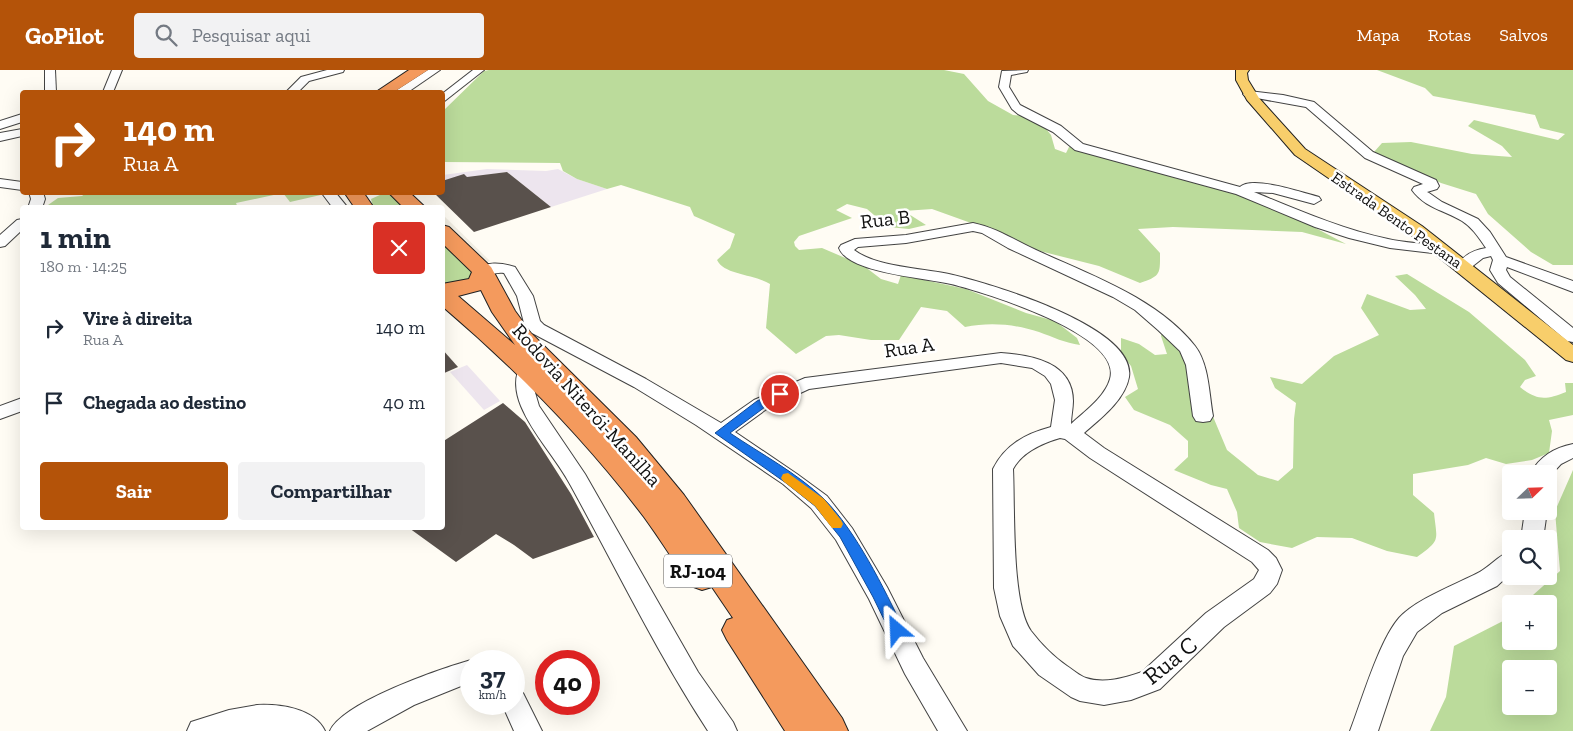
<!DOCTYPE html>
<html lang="pt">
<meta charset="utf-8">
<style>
:root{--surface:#fff;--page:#f2f2f3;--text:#1f2937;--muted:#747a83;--accent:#b45309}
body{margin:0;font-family:"Zilla Slab",serif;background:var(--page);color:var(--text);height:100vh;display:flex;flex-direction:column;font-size:19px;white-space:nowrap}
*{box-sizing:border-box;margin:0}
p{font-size:16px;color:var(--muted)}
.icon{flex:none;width:28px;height:28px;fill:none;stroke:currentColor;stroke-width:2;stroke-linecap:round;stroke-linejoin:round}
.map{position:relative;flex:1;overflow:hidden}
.sheet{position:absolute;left:20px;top:135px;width:425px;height:325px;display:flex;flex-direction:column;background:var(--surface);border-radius:5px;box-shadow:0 5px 20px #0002}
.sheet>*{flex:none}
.hud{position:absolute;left:20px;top:20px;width:425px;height:105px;border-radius:5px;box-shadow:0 5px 20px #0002;background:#b45309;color:#fff;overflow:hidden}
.needle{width:32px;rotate:67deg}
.fabs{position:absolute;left:1502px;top:395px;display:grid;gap:10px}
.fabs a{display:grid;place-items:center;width:55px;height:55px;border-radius:5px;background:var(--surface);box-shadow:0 5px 20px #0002;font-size:25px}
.speed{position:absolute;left:460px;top:580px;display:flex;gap:10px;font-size:25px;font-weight:700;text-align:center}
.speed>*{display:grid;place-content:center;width:65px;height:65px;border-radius:50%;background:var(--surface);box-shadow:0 5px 20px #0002;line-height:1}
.speed small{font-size:12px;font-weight:400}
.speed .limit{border:8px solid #d22;background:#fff;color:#111}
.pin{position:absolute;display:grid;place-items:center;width:42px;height:42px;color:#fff;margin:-21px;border:2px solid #fff;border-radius:50%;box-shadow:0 1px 5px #0007}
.me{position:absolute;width:55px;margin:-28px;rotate:334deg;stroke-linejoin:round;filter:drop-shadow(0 0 4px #0008)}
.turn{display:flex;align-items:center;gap:18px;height:105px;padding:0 20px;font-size:22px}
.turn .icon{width:65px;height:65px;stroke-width:2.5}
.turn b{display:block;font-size:35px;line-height:42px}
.round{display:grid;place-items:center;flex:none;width:52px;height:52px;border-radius:5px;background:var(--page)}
.overview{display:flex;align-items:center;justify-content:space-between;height:85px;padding:0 20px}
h1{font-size:30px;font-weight:700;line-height:38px}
.cta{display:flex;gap:10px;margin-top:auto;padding:10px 20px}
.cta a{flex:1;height:58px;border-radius:5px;background:var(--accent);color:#fff;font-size:20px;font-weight:700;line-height:58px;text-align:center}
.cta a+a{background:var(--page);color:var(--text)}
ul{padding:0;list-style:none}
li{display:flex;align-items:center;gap:15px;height:75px;padding:0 20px}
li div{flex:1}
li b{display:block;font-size:19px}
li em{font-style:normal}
header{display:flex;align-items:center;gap:30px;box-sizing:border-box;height:70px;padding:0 25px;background:var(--accent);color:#fff}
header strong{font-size:24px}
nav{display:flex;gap:28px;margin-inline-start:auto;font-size:18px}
.search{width:350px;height:45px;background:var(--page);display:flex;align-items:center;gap:12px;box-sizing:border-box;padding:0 18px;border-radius:5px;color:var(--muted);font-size:19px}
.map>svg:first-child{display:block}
</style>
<header>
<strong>GoPilot</strong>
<div class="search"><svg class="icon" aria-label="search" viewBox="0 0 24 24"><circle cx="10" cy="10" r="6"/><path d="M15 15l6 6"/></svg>Pesquisar aqui</div>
<nav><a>Mapa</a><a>Rotas</a><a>Salvos</a></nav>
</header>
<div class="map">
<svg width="1573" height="661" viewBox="0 0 1573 661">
<rect width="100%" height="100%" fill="#fffcf4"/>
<g fill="#ede5ee">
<path d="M 487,99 L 546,101 L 558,99 L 577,109 L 607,119 L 551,137 L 507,102 L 443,111 L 443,105 Z"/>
<path d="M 467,295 L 500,331 L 484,340 L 450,302 Z"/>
</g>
<g fill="#bbdb9b" fill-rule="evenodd">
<path d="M 489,0 L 944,0 L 964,4 L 988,31 L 1013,45 L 1026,46 L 1043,55 L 1051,65 L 1055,79 L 1066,83 L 1069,77 L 1075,77 L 1175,108 L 1244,124 L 1285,142 L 1346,174 L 1302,162 L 1173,157 L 1138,159 L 1160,183 C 1160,204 1161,206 1140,213 L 1099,196 L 1024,177 L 996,162 L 932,139 L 904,141 L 926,155 L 909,159 L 888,157 L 867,139 L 847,134 L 836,140 L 852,148 L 799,166 L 794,172 L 795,176 L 799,180 L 822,178 L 864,196 L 881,209 L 898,214 L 901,205 L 966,219 L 1026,243 L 1055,251 L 1077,268 L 1080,275 C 1065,273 1053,267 1039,262 C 1014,254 990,252 965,257 L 947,241 L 921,237 L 899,270 L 871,270 L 839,265 L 826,266 L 796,284 L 766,258 L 770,214 C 754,204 724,205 717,190 L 730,178 L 735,164 L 694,146 L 690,137 L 621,115 L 607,119 L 577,109 L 563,101 L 560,93 L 443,92 L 443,41 L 484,1 Z"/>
<path d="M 1377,0 L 1573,0 L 1573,195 L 1553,195 L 1531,182 L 1488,144 L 1476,124 L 1441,113 L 1374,82 L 1382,73 L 1411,72 L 1472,84 L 1512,87 L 1502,76 L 1468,56 L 1474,50 L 1558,70 L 1565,64 L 1540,58 L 1535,45 L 1433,26 L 1425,18 Z"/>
<path d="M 87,122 L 323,122 L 325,124 L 290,132 L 283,123 L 236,133 L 238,138 L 52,138 L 48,135 L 58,128 L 82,126 Z"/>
<path d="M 382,124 L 390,125 L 405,137 L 373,137 L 371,129 Z"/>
<path d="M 442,171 L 472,201 L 471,208 L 466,212 L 446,214 L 443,210 Z"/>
<path d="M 1407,204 L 1469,242 L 1525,290 L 1536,306 L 1525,310 L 1520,317 C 1537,331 1546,330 1566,322 L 1565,313 L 1573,313 L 1573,345 L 1549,350 L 1552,361 L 1549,383 L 1532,390 L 1506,394 L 1486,388 L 1468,395 L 1413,404 L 1413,425 L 1434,443 C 1437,471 1441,470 1417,487 L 1387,481 L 1352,468 L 1317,467 L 1292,478 L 1260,472 L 1239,458 L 1237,442 L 1227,419 L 1211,415 L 1174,400 L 1188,387 L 1188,371 L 1170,355 L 1134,340 L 1125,327 L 1138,319 L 1131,296 L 1121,284 L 1121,268 L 1139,274 L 1155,285 L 1167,284 L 1161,266 L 1163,257 L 1200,292 L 1209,337 L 1227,380 L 1258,405 L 1278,411 L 1293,398 L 1294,349 L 1296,333 L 1275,318 L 1270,307 L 1302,314 L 1334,286 L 1379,265 L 1361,238 L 1367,224 L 1410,240 L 1426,239 L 1415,225 L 1395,206 Z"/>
<path d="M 1573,400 L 1573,661 L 1430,661 L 1446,627 L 1454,576 L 1503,551 L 1511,543 L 1511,571 L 1549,571 L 1549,534 L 1523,534 L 1560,501 L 1555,441 ZM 1511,599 L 1549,599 L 1549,636 L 1511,636 Z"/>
</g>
<path fill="#f0ece1" d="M 443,145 L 490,191 L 483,194 L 443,155 Z"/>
<g fill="#59514c">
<path d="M 507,102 L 551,137 L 474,162 L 433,122 L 442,122 L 442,111 L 464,104 L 467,107 Z"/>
<path d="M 442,279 L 458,297 L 442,304 Z"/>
<path d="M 503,333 L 525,352 L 571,424 L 594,467 L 533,489 L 514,475 L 496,464 L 456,492 L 409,458 L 442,458 L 442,372 Z"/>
</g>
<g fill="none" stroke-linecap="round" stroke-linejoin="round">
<defs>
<g id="minor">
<path d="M 45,0 L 55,0 L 56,22 L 45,22 Z"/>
<path d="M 112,0 L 122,0 L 113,22 L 103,22 Z"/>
<path d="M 327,0 L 344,0 L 343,2 L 309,11 L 298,22 L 286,22 L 301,7 Z"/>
<path d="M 428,0 L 440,0 L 408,22 L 396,22 L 397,20 Z"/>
<path d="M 473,0 L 484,0 L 442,33 L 442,24 Z"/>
<path d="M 1028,0 L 1027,2 L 1011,5 L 1009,17 L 1020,35 L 1061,56 L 1083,74 L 1240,117 C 1252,105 1304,123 1319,127 L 1321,130 L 1314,134 L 1273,123 L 1254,122 C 1298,140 1341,159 1388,169 C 1405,173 1423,173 1441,176 L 1446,177 L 1448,180 L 1446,183 L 1441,184 L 1390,178 L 1349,168 L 1315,157 L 1236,124 L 1075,80 L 1053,62 L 1018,44 L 1012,39 L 999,17 L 1002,1 Z"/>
<path d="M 1249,21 L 1283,25 L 1314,32 L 1373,82 L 1436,110 L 1439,116 L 1437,119 L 1427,122 L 1429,123 L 1442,132 L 1478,149 L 1490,162 L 1506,187 L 1573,211 L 1573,222 L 1507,197 L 1506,200 L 1510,207 L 1573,258 L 1573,272 L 1567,271 L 1498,213 L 1490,200 L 1493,190 L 1491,186 L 1483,188 L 1469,199 L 1459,199 L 1456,196 C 1464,185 1473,180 1486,178 C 1479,168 1473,158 1462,151 C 1444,140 1425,138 1412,120 L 1414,117 L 1423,114 L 1365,88 L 1306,37 L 1245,26 L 1243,24 Z"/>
<path d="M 22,44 L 22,52 L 0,59 L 0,51 Z"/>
<path d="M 22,59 L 22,66 L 0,71 L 0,63 Z"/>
<path d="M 0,109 L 22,112 L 22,120 L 0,117 Z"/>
<path d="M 29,122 L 43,122 L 45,129 L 42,138 L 28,138 L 31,129 Z"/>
<path d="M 321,122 L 335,122 L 348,138 L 333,138 Z"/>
<path d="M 22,149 L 22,160 L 5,176 L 0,177 L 0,165 L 17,150 Z"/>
<path d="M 973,153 C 997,158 1014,170 1036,180 C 1090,205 1157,228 1195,276 C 1209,294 1209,324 1213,346 L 1210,351 L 1203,352 L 1196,351 L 1193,346 L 1186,295 L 1180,281 L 1158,260 L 1135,240 L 1113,227 L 1008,178 L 982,163 L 973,161 L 906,173 L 858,177 L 854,180 C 878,198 924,198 953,205 C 991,214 1137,257 1129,307 C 1125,330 1100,349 1084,363 L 1104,378 L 1268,480 L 1276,488 L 1282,500 L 1277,514 L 1270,523 L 1224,557 L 1160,619 L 1131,630 L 1104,635 L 1080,631 L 1071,627 L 1039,605 L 1013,576 L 1000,546 L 994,518 L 993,399 C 1005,375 1025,364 1051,357 L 1055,330 L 1051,314 L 1045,306 L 1032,298 L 1001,293 L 809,319 L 768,338 L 735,362 L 797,404 L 827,426 L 852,458 L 887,517 L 923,588 L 967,661 L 938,661 L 905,604 L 869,529 L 836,470 L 811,438 L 783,414 L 696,355 L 634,317 L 532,263 L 524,253 L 517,226 L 504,203 C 495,201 487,208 478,205 L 475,202 C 484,190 503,193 515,197 L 533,226 L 540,251 L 544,255 L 646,309 L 721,353 L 754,330 L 805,308 L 1001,283 C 1031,285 1073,292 1073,331 C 1073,338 1071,347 1071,354 C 1084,342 1105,327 1110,309 C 1123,264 983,222 951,214 C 926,208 848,203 839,178 L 841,175 L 855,169 L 906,165 ZM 1060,368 L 1065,369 L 1090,388 L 1252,492 L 1259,500 L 1254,509 L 1206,543 L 1142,602 C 1125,608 1104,614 1086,608 C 1080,606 1073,600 1067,596 C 1054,587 1041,574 1031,561 C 1011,533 1015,437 1013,399 C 1022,382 1043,373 1060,368 Z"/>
<path d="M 527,294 L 533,296 L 536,300 L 534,319 L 539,336 L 585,404 L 698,602 L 733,652 L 737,661 L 708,661 C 657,583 616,498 571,416 C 557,389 533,365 521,336 C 516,324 513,307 521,296 Z"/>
<path d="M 22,328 L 22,341 L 0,349 L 0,336 Z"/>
<path d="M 1573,374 L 1573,388 L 1561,394 L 1549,407 L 1549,404 L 1530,404 C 1540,386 1554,378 1573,374 Z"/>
<path d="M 1525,441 L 1547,441 L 1543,469 L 1521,469 Z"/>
<path d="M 1511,481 L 1511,503 L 1497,516 L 1442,543 L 1417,562 L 1403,586 L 1378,661 L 1350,661 C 1362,630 1379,571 1399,548 C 1415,530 1454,515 1476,504 C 1489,498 1497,486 1511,481 Z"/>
<path d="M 471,590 L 475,591 L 471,591 L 471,612 L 414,635 L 367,661 L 330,661 C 343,632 440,599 471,590 Z"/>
<path d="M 514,620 L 523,623 L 542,661 L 514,661 L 502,634 L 514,634 Z"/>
<path d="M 257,635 C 279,634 314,638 325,661 L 187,661 L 191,652 L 229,640 Z"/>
</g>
<path id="major" d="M 1236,0 L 1249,0 L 1247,3 L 1248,10 L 1259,28 L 1305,79 L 1422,156 L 1573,275 L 1573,292 L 1566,290 L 1410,164 L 1295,85 L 1247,30 L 1236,10 Z"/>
<g id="highway">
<path d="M 409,0 L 428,0 L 394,22 L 376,22 Z"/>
<path d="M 344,122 L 363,122 L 374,138 L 355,138 Z"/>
<path d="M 388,122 L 409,122 L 426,138 L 404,138 Z"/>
<path d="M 442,155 L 449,157 L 491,197 L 515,241 L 531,263 L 636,367 L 684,425 L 842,648 L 848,661 L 785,661 L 727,570 L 722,560 L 727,550 L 733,548 L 712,517 L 702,520 L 691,516 C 675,493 660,469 644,447 C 585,369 516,299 442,236 L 442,214 L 469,209 L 472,202 L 442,173 ZM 481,220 L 492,242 L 515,275 L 458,226 Z"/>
</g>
</defs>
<use href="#minor" stroke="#434343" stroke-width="2"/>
<use href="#major" stroke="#212121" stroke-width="2"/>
<use href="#highway" stroke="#212121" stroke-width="2"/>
<use href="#minor" fill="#fff" fill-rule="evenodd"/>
<use href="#major" fill="#f8ce6b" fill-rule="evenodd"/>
<use href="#highway" fill="#f49a5d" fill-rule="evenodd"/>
</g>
<path fill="#1a73e8" stroke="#114b97" d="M 780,320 L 785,324 L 783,327 L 765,337 L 730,363 C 761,384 797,403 824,429 C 856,461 884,518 904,560 L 902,564 L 897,566 L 891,564 L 873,527 L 840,467 L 815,436 L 786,413 L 715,363 L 757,331 Z"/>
<path fill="#f59e0b" d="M 788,403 L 824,429 L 841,450 L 843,454 L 841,458 L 832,458 L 815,436 L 783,411 L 781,408 L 783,404 Z"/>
<g text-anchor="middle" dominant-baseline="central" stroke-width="5" stroke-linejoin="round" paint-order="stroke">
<g font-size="16" fill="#101010" stroke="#fff">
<text transform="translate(1397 150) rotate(35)">Estrada Bento Pestana</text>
</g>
<rect fill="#fff" stroke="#585858" stroke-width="1" x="664" y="484.5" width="68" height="33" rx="4"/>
<g font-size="19" font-weight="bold" fill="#101010">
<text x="698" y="501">RJ-104</text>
</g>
<g font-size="20" fill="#101010" stroke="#fff">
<text transform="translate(885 149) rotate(-6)">Rua B</text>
<text transform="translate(909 277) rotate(-8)">Rua A</text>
<text transform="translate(587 335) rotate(48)">Rodovia Niterói-Manilha</text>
</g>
<g font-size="24" fill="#101010" stroke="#fff">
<text transform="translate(1170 590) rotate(-39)">Rua C</text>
</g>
</g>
</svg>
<div class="fabs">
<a><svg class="needle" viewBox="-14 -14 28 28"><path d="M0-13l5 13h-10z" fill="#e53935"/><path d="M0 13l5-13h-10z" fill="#747a83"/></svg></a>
<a><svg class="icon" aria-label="search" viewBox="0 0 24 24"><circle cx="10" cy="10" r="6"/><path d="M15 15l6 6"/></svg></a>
<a>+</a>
<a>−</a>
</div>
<div class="speed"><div>37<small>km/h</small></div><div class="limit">40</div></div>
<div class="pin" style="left:780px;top:324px;background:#d93025"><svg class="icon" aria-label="arrive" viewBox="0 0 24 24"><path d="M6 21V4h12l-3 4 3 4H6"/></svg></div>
<svg class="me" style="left:897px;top:560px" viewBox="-20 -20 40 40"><path d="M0-17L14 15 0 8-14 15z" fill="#1a73e8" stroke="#fff" stroke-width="4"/></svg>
<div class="hud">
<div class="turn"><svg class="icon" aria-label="right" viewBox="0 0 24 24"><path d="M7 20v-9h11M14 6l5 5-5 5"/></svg><div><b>140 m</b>Rua A</div></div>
</div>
<section class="sheet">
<div class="overview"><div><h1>1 min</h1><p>180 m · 14:25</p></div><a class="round" style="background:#d93025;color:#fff"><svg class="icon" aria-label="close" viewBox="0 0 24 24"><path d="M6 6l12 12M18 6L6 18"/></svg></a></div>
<ul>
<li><svg class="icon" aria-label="right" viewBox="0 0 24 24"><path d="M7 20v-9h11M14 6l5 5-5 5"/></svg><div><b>Vire à direita</b><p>Rua A</p></div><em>140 m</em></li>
<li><svg class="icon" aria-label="arrive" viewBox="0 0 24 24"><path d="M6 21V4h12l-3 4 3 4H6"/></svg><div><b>Chegada ao destino</b></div><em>40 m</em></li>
</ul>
<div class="cta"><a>Sair</a><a>Compartilhar</a></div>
</section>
</div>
